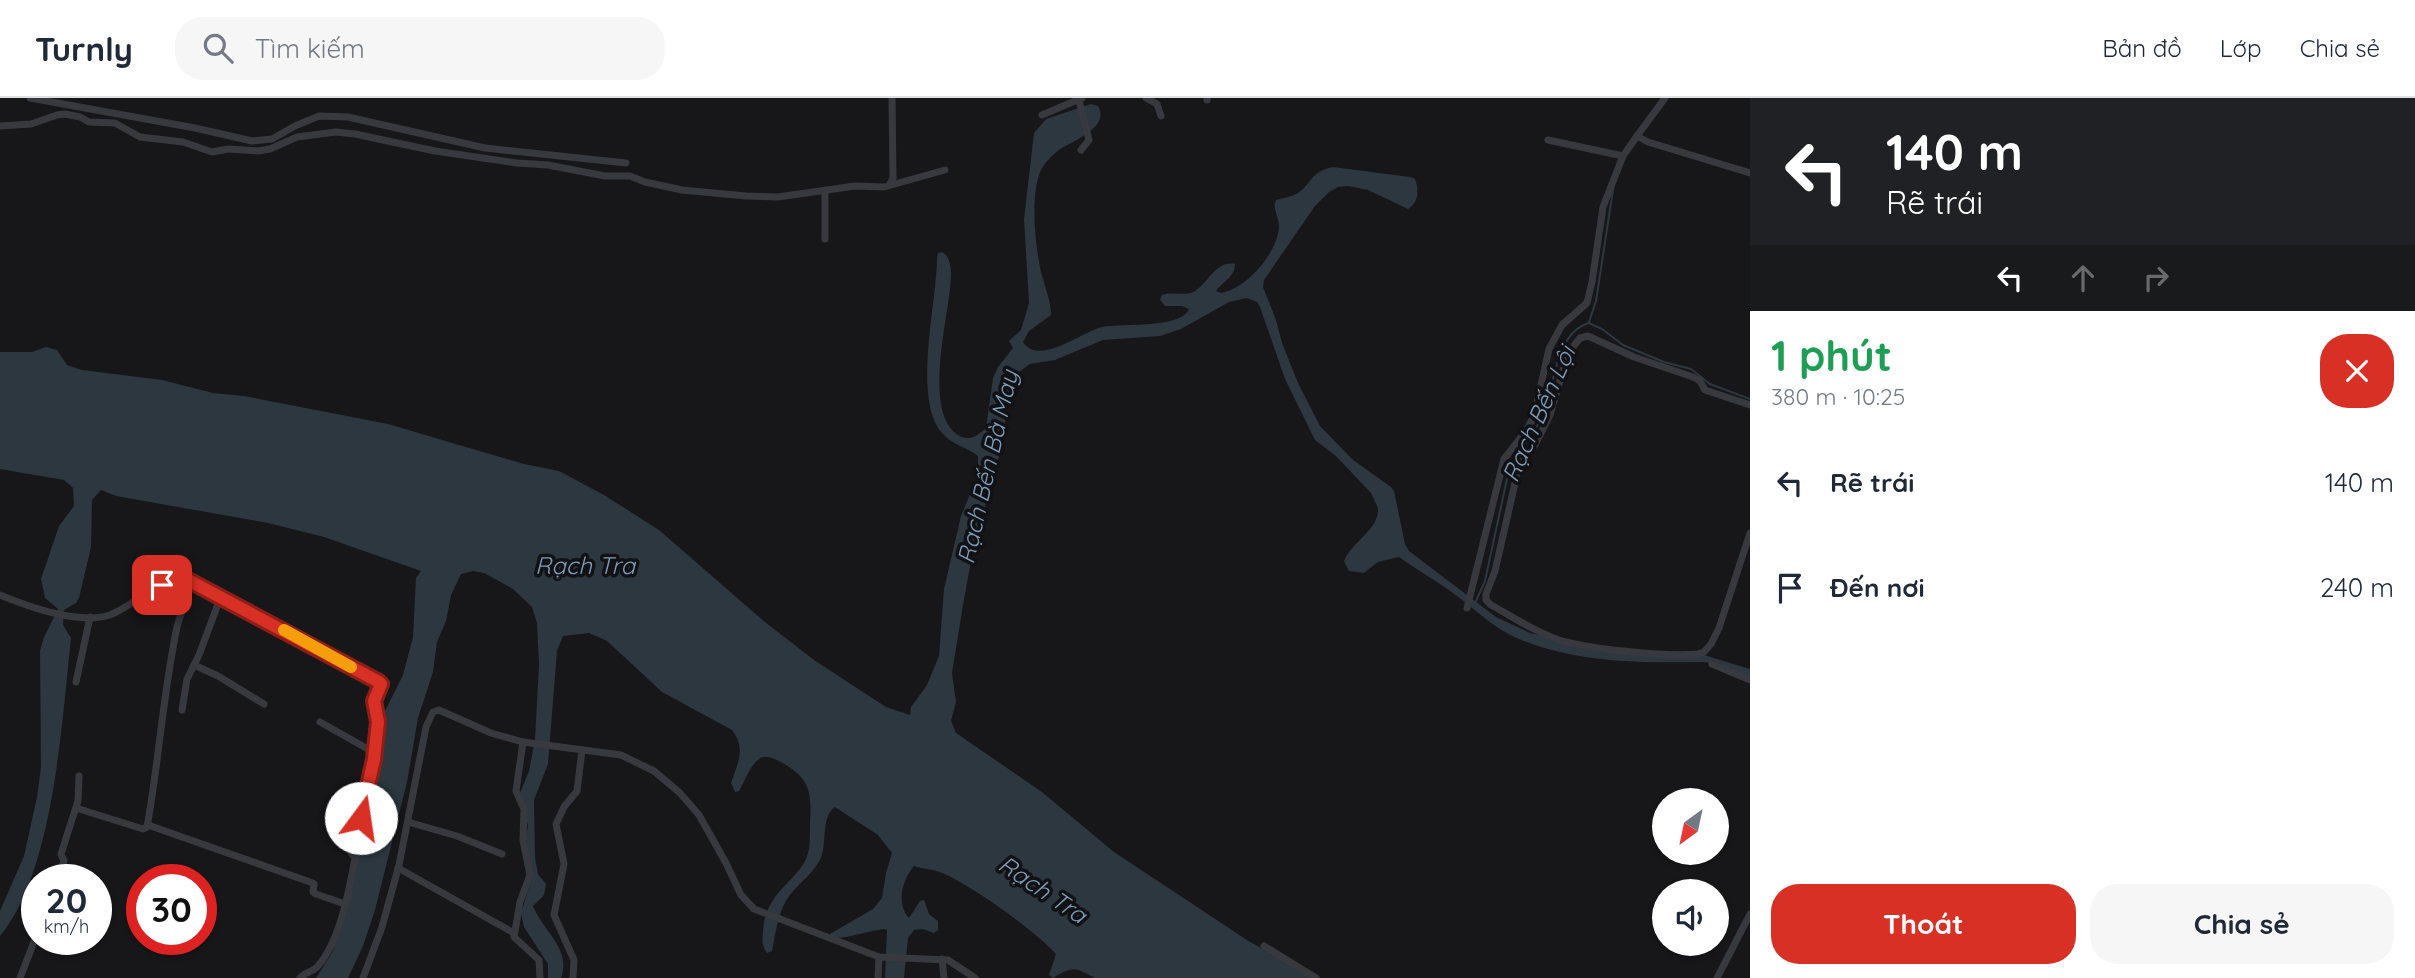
<!DOCTYPE html>
<html lang="vi">
<meta charset="utf-8">
<style>
:root{--surface:#fff;--page:#f6f6f7;--text:#1f2937;--muted:#747a83;--line:#e0e1e3;--accent:#d93025}
body{margin:0;font-family:Quicksand,sans-serif;background:var(--page);color:var(--text);height:100vh;display:flex;flex-direction:column;font-size:26px;white-space:nowrap}
*{box-sizing:border-box;margin:0}
p{font-size:23px;color:var(--muted)}
.icon{flex:none;width:38px;height:38px;fill:none;stroke:currentColor;stroke-width:2;stroke-linecap:round;stroke-linejoin:round}
.map{position:relative;flex:1;overflow:hidden}
.side{display:flex;flex-direction:column;background:var(--surface);width:665px}
.side>*{flex:none}
.top-card{background:#202124;color:#fff;overflow:hidden}
.needle{width:46px;rotate:213deg}
.fabs{position:absolute;left:1652px;top:690px;display:grid;gap:14px}
.fabs a{display:grid;place-items:center;width:77px;height:77px;border-radius:50%;background:var(--surface);box-shadow:0 2px 5px #0004;font-size:35px}
.speed{position:absolute;left:21px;top:766px;display:flex;gap:14px;font-size:35px;font-weight:700;text-align:center}
.speed>*{display:grid;place-content:center;width:91px;height:91px;border-radius:50%;background:var(--surface);box-shadow:0 2px 5px #0004;line-height:1}
.speed small{font-size:18px;font-weight:400}
.speed .limit{border:10px solid #d22;background:#fff;color:#111}
.pin{position:absolute;display:grid;place-items:center;width:60px;height:60px;color:#fff;margin:-30px;border-radius:14px;box-shadow:0 4px 10px #0006}
.me{position:absolute;width:77px;margin:-38px;rotate:14deg;stroke-linejoin:round;filter:drop-shadow(0 0 5px #0008)}
.turn{display:flex;align-items:center;gap:24px;height:147px;padding:0 21px;font-size:32px}
.turn .icon{width:91px;height:91px;stroke-width:2.5}
.turn b{display:block;font-size:49px;line-height:60px}
.lanes{display:flex;align-items:center;height:66px;padding:0 21px;background:#0003;justify-content:center;gap:35px;direction:ltr}
.lanes .off{opacity:.35}
.round{display:grid;place-items:center;flex:none;width:74px;height:74px;border-radius:28px;background:var(--page)}
.overview{display:flex;align-items:center;justify-content:space-between;height:119px;padding:0 21px}
h1{font-size:42px;font-weight:800;line-height:52px;color:#1e9e55}
.action{display:flex;gap:14px;margin-top:auto;padding:14px 21px}
.action a{flex:1;height:80px;border-radius:28px;background:var(--accent);color:#fff;font-size:28px;font-weight:800;line-height:80px;text-align:center}
.action a+a{background:var(--page);color:var(--text)}
ul{padding:0;list-style:none}
li{display:flex;align-items:center;gap:21px;height:105px;padding:0 21px}
li div{flex:1}
li b{display:block;font-size:26px}
li em{font-style:normal}
header{display:flex;align-items:center;gap:42px;box-sizing:border-box;height:98px;padding:0 35px;background:var(--surface);border-bottom:2px solid var(--line)}
header strong{font-size:33px}
nav{display:flex;gap:38px;margin-inline-start:auto;font-size:24px}
.search{width:490px;height:63px;background:var(--page);display:flex;align-items:center;gap:18px;box-sizing:border-box;padding:0 24px;border-radius:28px;color:var(--muted);font-size:26px}
main{display:flex;flex:1;min-height:0}
.map>svg:first-child{display:block}
</style>
<header>
<strong>Turnly</strong>
<div class="search"><svg class="icon" aria-label="search" viewBox="0 0 24 24"><circle cx="10" cy="10" r="6"/><path d="M15 15l6 6"/></svg>Tìm kiếm</div>
<nav><a>Bản đồ</a><a>Lớp</a><a>Chia sẻ</a></nav>
</header>
<main>
<div class="map">
<svg width="1750" height="880" viewBox="0 0 1750 880">
<rect width="100%" height="100%" fill="#17171a"/>
<path fill="#2c373f" d="M 1091,6 L 1098,8 C 1111,29 1072,43 1059,52 C 1051,58 1042,67 1039,77 C 1031,101 1035,145 1040,169 C 1043,185 1051,201 1051,217 L 1029,233 L 1023,244 C 1039,269 1083,233 1102,229 C 1121,225 1181,231 1189,211 L 1182,208 L 1165,208 L 1160,202 L 1162,197 C 1172,193 1185,199 1195,193 C 1209,184 1216,162 1235,166 C 1235,179 1223,183 1216,193 L 1221,195 C 1246,191 1278,155 1279,128 C 1279,119 1272,111 1276,102 C 1282,100 1292,99 1298,95 C 1313,84 1310,74 1333,69 L 1410,79 L 1415,81 C 1419,91 1419,105 1408,111 L 1368,92 L 1348,88 L 1338,89 L 1329,94 L 1315,108 L 1264,182 L 1263,189 L 1276,222 L 1282,245 L 1298,285 L 1320,328 L 1353,362 L 1391,389 L 1394,393 L 1405,446 L 1409,453 L 1496,519 L 1530,535 L 1583,548 L 1704,557 L 1750,571 L 1750,580 L 1716,566 L 1703,564 C 1640,565 1578,565 1519,541 C 1495,531 1477,513 1457,498 C 1439,484 1418,473 1399,459 L 1378,464 L 1364,475 L 1349,473 L 1344,463 C 1352,443 1379,432 1378,410 L 1371,395 L 1336,358 L 1315,342 L 1285,281 L 1260,209 L 1257,204 L 1247,200 L 1229,204 L 1181,231 L 1160,238 L 1103,242 L 1055,262 L 1030,266 L 1016,276 L 1012,283 L 999,358 L 973,452 L 963,507 L 952,575 L 956,604 L 951,623 L 956,635 L 1042,694 L 1114,754 L 1247,842 L 1312,880 L 1095,880 C 1074,869 1074,868 1053,880 L 1049,877 L 1056,856 C 1034,832 970,786 940,774 C 931,771 923,771 914,768 C 902,782 896,806 909,820 L 920,803 L 924,802 L 929,816 L 938,823 L 938,832 L 934,835 L 923,831 L 914,832 L 908,840 L 904,880 L 885,880 L 887,832 L 884,831 C 867,833 850,840 833,840 L 830,836 L 873,811 L 882,800 L 886,775 L 892,755 L 878,737 L 835,709 C 821,718 827,745 821,760 C 814,775 800,784 790,797 C 778,812 776,835 772,853 L 767,855 C 762,848 762,843 763,834 C 765,790 803,783 809,751 C 810,743 810,733 810,724 C 812,692 809,679 779,663 C 773,660 765,656 759,661 C 749,669 745,683 739,693 L 735,694 L 731,685 C 738,665 746,650 732,632 L 662,594 L 607,543 L 589,535 L 563,538 L 557,553 L 548,666 L 534,702 L 535,760 L 538,776 L 546,786 L 544,797 L 533,808 C 543,833 572,851 561,880 L 548,880 L 548,866 L 524,829 L 521,815 L 533,777 L 525,744 L 528,728 L 520,695 L 529,673 L 535,642 L 539,566 L 537,525 L 532,509 L 513,491 L 484,475 L 473,473 L 461,476 L 451,497 L 446,523 L 437,544 L 433,574 L 418,620 L 407,684 L 375,812 L 363,848 L 348,880 L 316,880 L 332,855 L 340,834 L 357,759 L 350,743 L 352,734 L 368,715 L 376,677 L 385,613 L 403,577 L 413,539 L 416,480 L 421,473 L 324,439 L 268,425 L 116,398 L 101,392 L 92,402 L 91,449 L 79,500 L 76,505 L 64,512 L 63,527 L 71,540 C 62,622 54,774 0,838 L 0,813 L 24,758 L 37,699 L 41,669 L 40,553 L 44,539 L 58,511 L 45,500 L 41,481 L 59,428 L 74,408 L 73,390 L 64,382 L 0,371 L 0,254 L 32,254 L 46,249 L 57,252 L 67,267 L 82,272 L 162,282 L 213,295 L 244,298 L 388,326 L 524,366 L 559,373 L 604,397 L 659,432 L 765,524 L 814,562 L 886,609 L 910,617 L 911,609 L 927,587 L 939,558 L 944,491 L 961,418 L 978,377 L 978,358 C 967,349 952,347 942,335 C 912,301 937,204 937,160 L 938,155 L 942,154 L 947,158 C 949,163 951,168 951,174 C 952,210 920,312 958,337 C 970,344 977,338 986,330 L 993,280 L 998,269 L 1013,250 L 1009,243 L 1021,232 L 1029,205 L 1024,121 L 1034,35 L 1046,21 Z"/>
<g fill="none" stroke-linecap="round" stroke-linejoin="round">
<g stroke="#2c373f" stroke-width="2">
<path d="M 1589,224 L 1596,203 L 1613,92"/>
<path d="M 1476,503 L 1485,483 L 1508,376 C 1517,354 1535,337 1544,314 C 1555,286 1555,235 1589,225 L 1602,231 L 1623,247 L 1664,264 L 1691,271 L 1710,286 L 1750,301"/>
</g>
<g stroke="#38393f" stroke-width="7">
<path d="M 30,0 L 195,30 L 252,43 L 272,41 L 295,28 L 319,18 L 348,19 L 485,50 L 626,65"/>
<path d="M 1146,0 L 1157,6 L 1161,18"/>
<path d="M 1207,0 L 1207,2"/>
<path d="M 1665,0 L 1637,38 L 1648,44 L 1750,75"/>
<path d="M 1079,2 L 1089,42 L 1081,52"/>
<path d="M 1042,17 L 1082,0"/>
<path d="M 0,28 L 31,26 L 57,17 L 65,16 L 80,19 L 89,24 L 115,25 L 140,39 L 183,44 L 212,54 L 228,51 L 258,53 L 270,51 L 297,39 L 336,34 L 355,36 L 435,53 L 517,65 L 548,67 L 605,78 L 630,78 L 645,84 L 682,92 L 746,98 L 778,99 L 855,88 L 884,89 L 945,72"/>
<path d="M 1548,42 L 1623,58"/>
<path d="M 890,86 L 893,80 L 892,0"/>
<path d="M 825,93 L 825,141"/>
<path d="M 1750,307 L 1705,292 L 1700,283 L 1693,279 L 1634,259 L 1588,238 L 1580,240 L 1568,255 L 1550,317 L 1535,347 L 1522,362 L 1518,372 L 1495,473 L 1486,496 L 1486,502 L 1491,507 C 1513,519 1535,534 1559,542 C 1591,551 1664,559 1698,556 L 1704,554 L 1711,546 L 1719,530 L 1750,435"/>
<path d="M 0,497 C 29,509 79,527 110,517 C 129,510 144,494 162,487 C 170,484 180,484 188,482 L 380,585 L 374,603 L 378,624 L 370,683 L 361,720 L 351,729 L 347,740 L 348,750 L 355,760 C 349,793 340,843 318,868 C 313,874 305,874 300,880"/>
<path d="M 1467,510 L 1504,361 L 1526,333 L 1534,318 L 1549,251 L 1562,227 L 1587,205 L 1592,184 L 1603,109 L 1623,58 L 1637,38"/>
<path d="M 1712,566 L 1750,582"/>
<path d="M 194,567 L 218,578 L 264,606"/>
<path d="M 76,584 L 90,519"/>
<path d="M 182,612 L 187,581 L 199,557 L 221,498"/>
<path d="M 320,624 L 375,655"/>
<path d="M 523,644 L 516,693 L 524,711 L 523,742 L 530,777 L 520,804 L 514,839 L 539,862 L 540,880"/>
<path d="M 76,710 L 143,731 L 147,729 C 159,663 163,595 177,529 C 180,514 192,497 188,482"/>
<path d="M 408,724 L 457,738 L 502,756"/>
<path d="M 148,727 L 310,784 L 314,786 L 313,794 L 316,796 L 345,806"/>
<path d="M 398,770 L 514,835"/>
<path d="M 57,782 L 64,763 L 61,756 L 78,703 L 79,678"/>
<path d="M 1264,848 L 1316,880"/>
<path d="M 942,861 L 944,880"/>
<path d="M 20,880 L 37,836"/>
<path d="M 363,880 L 382,829 L 399,767 L 426,629 L 433,614 L 439,612 L 491,635 L 523,644 L 621,657 L 654,673 L 680,695 L 699,717 L 726,765 L 741,797 L 754,811 L 879,859 L 948,862 L 975,880"/>
<path d="M 573,880 L 574,862 L 554,817 L 564,766 L 556,726 L 564,709 L 577,693 L 582,652"/>
<path d="M 878,880 L 879,859"/>
<path d="M 1717,880 L 1750,816"/>
</g>
</g>
<g fill="none" stroke-linecap="round" stroke-linejoin="round">
<defs>
<path id="route" d="M 162,487 L 188,482 L 379,584 L 381,586 L 374,603 L 378,624 L 374,661 L 361,720"/>
</defs>
<use href="#route" stroke="#8d1f18" stroke-width="18"/>
<use href="#route" stroke="#d93025" stroke-width="12"/>
<path stroke="#f59e0b" stroke-width="12" d="M 284,532 L 351,569"/>
</g>
<g text-anchor="middle" dominant-baseline="central" stroke-width="7" stroke-linejoin="round" paint-order="stroke">
<g font-size="24" font-style="italic" fill="#7c9db9" stroke="#121215">
<text transform="translate(1538 316) rotate(-66)">Rạch Bến Lội</text>
<text transform="translate(987 369) rotate(-77)">Rạch Bến Bà May</text>
<text x="585" y="467">Rạch Tra</text>
<text transform="translate(1043 791) rotate(34)">Rạch Tra</text>
</g>
</g>
</svg>
<div class="fabs">
<a><svg class="needle" viewBox="-14 -14 28 28"><path d="M0-13l5 13h-10z" fill="#e53935"/><path d="M0 13l5-13h-10z" fill="#747a83"/></svg></a>
<a><svg class="icon" aria-label="sound" viewBox="0 0 24 24"><path d="M4 9h4l5-4v14l-5-4H4zM17 9q2 3 0 6"/></svg></a>
</div>
<div class="speed"><div>20<small>km/h</small></div><div class="limit">30</div></div>
<div class="pin" style="left:162px;top:487px;background:#d93025"><svg class="icon" aria-label="arrive" viewBox="0 0 24 24"><path d="M6 21V4h12l-3 4 3 4H6"/></svg></div>
<svg class="me" style="left:361px;top:720px" viewBox="-20 -20 40 40"><circle r="19" fill="#fff"/><path d="M0-13L10 11 0 6-10 11z" fill="#d93025"/></svg>
</div>
<section class="side">
<div class="top-card">
<div class="turn"><svg class="icon" aria-label="left" viewBox="0 0 24 24"><path d="M17 20v-9H6M10 6l-5 5 5 5"/></svg><div><b>140 m</b>Rẽ trái</div></div>
<div class="lanes"><svg class="icon" aria-label="left" viewBox="0 0 24 24"><path d="M17 20v-9H6M10 6l-5 5 5 5"/></svg><svg class="icon off" aria-label="ahead" viewBox="0 0 24 24"><path d="M12 20V5M6 11l6-6 6 6"/></svg><svg class="icon off" aria-label="right" viewBox="0 0 24 24"><path d="M7 20v-9h11M14 6l5 5-5 5"/></svg></div>
</div>
<div class="overview"><div><h1>1 phút</h1><p>380 m · 10:25</p></div><a class="round" style="background:#d93025;color:#fff"><svg class="icon" aria-label="close" viewBox="0 0 24 24"><path d="M6 6l12 12M18 6L6 18"/></svg></a></div>
<ul>
<li><svg class="icon" aria-label="left" viewBox="0 0 24 24"><path d="M17 20v-9H6M10 6l-5 5 5 5"/></svg><div><b>Rẽ trái</b></div><em>140 m</em></li>
<li><svg class="icon" aria-label="arrive" viewBox="0 0 24 24"><path d="M6 21V4h12l-3 4 3 4H6"/></svg><div><b>Đến nơi</b></div><em>240 m</em></li>
</ul>
<div class="action"><a>Thoát</a><a>Chia sẻ</a></div>
</section>
</main>
